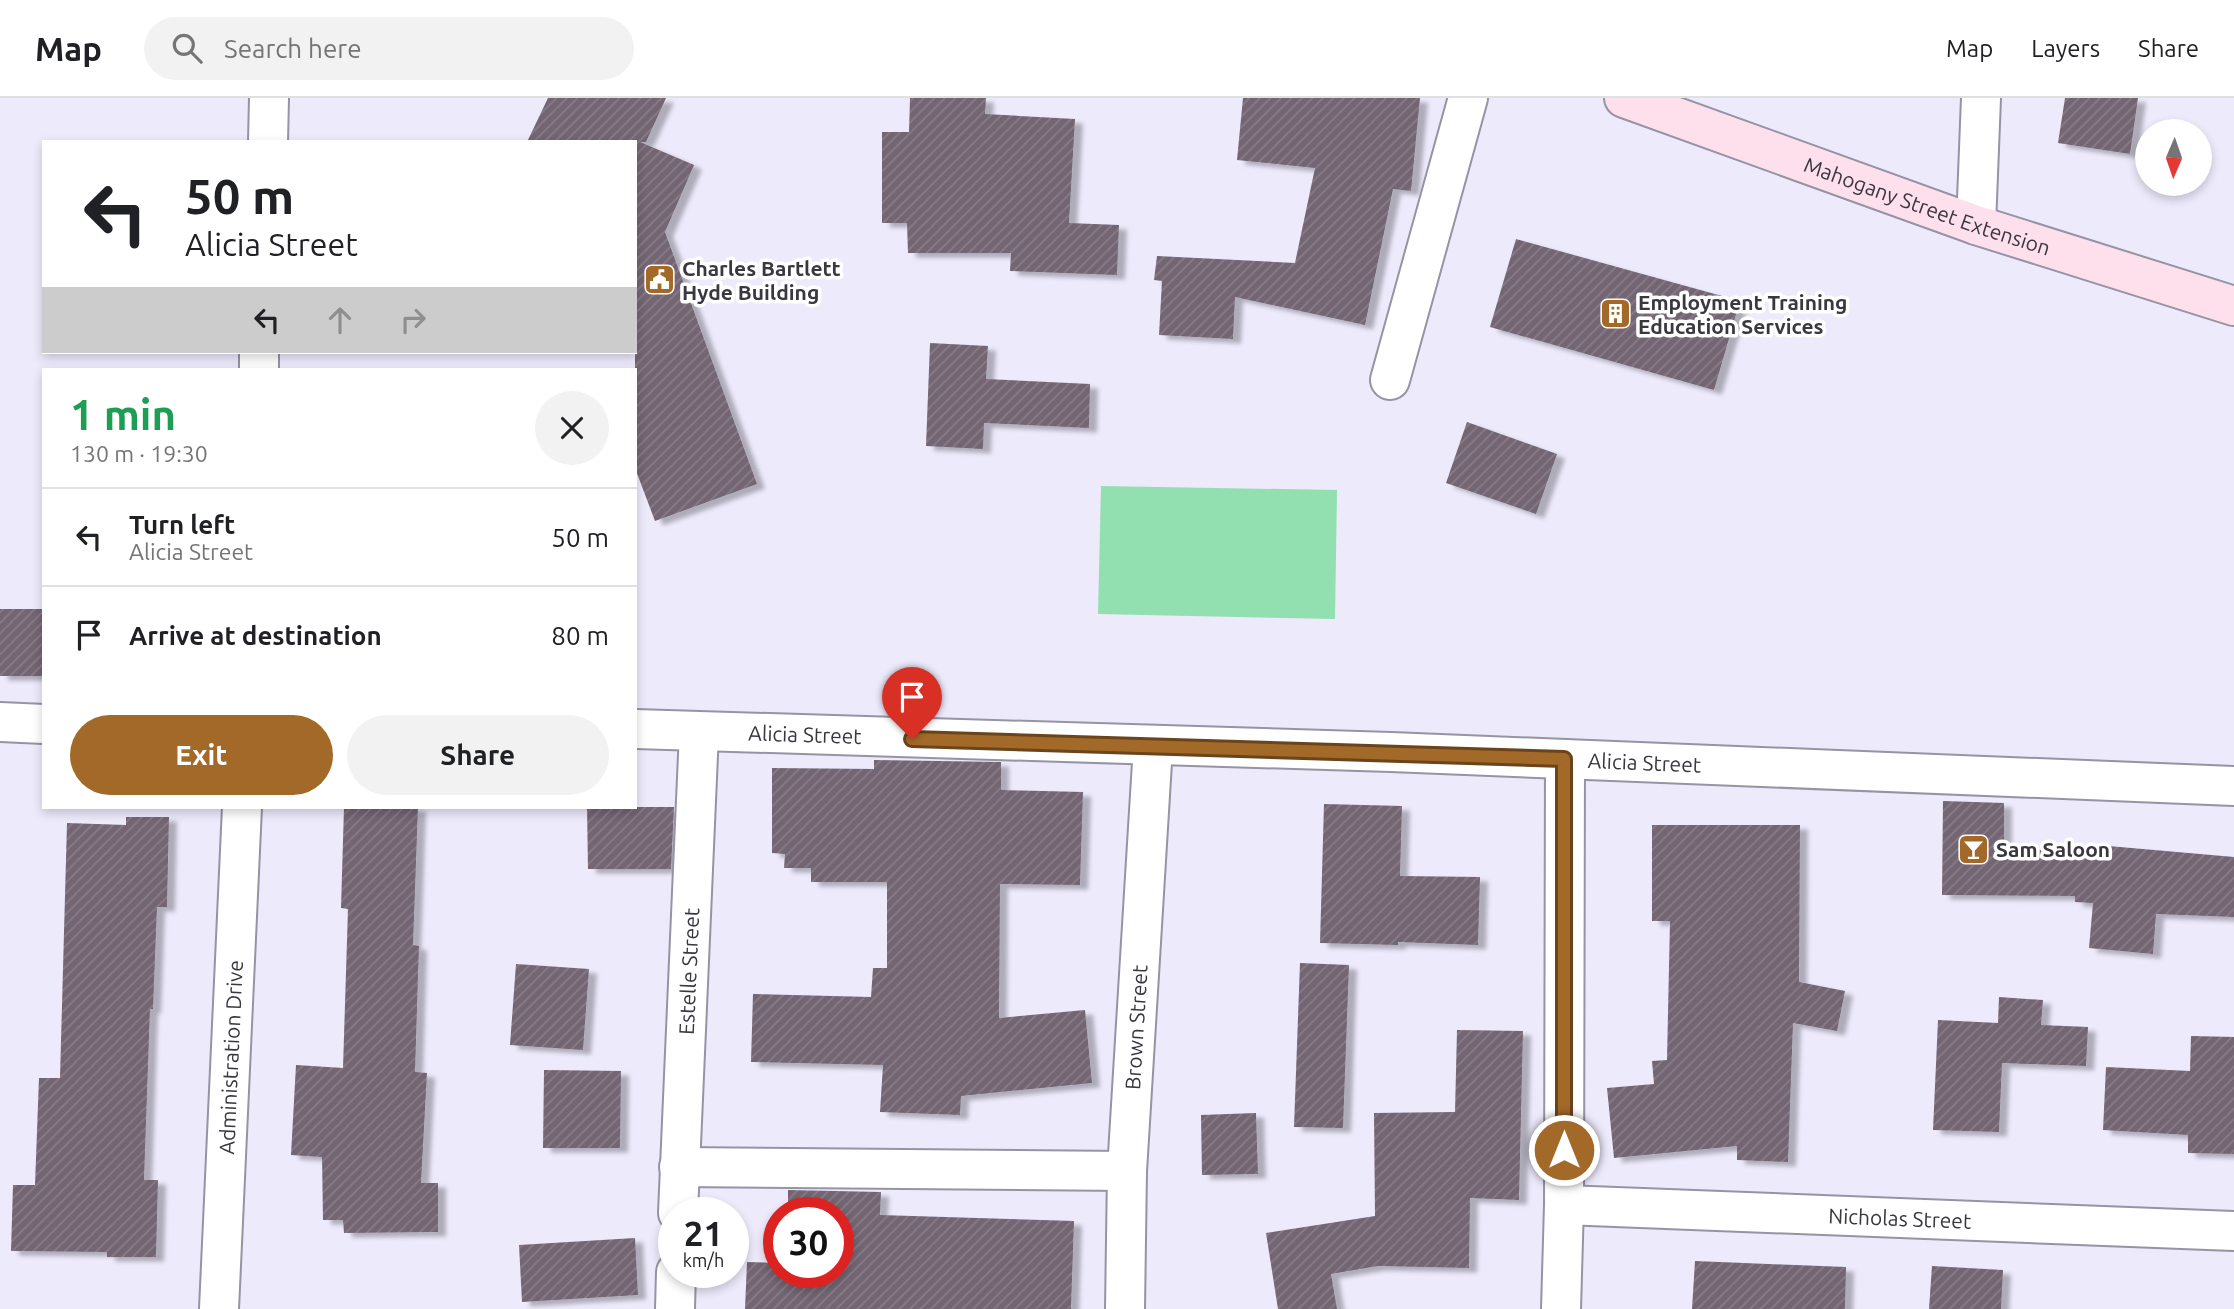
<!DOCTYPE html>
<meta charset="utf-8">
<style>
:root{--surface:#fff;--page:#f2f2f2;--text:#202124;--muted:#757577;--line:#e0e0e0;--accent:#a36929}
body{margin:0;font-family:Ubuntu,sans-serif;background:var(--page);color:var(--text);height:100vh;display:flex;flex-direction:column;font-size:26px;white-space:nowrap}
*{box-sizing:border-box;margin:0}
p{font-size:23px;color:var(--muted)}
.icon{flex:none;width:38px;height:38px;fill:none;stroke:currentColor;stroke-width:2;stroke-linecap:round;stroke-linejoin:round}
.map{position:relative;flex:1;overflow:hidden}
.drawer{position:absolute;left:42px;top:270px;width:595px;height:441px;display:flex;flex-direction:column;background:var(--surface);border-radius:0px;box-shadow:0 4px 10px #0003}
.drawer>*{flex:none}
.guide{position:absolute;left:42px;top:42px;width:595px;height:214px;border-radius:0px;box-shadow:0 4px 10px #0003;background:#fff;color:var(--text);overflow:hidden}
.needle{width:46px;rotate:182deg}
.buttons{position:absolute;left:2135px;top:21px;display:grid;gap:14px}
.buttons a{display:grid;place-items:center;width:77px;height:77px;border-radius:50%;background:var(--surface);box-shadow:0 4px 10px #0003;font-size:35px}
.speed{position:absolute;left:658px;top:1099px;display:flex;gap:14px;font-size:35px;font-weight:700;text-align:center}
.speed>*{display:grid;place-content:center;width:91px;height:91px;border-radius:50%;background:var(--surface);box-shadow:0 4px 10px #0003;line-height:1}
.speed small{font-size:18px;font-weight:400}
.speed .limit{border:10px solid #d22;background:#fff;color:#111}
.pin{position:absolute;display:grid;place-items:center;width:60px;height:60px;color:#fff;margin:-72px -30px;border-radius:50% 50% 50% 0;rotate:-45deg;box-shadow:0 0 7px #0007}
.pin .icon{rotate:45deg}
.me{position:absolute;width:77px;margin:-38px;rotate:0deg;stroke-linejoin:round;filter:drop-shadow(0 0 5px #0008)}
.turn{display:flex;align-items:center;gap:24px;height:147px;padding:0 28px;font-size:32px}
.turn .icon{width:91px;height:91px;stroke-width:2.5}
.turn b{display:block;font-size:49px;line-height:60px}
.lanes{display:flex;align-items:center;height:66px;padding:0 28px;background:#0003;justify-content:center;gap:35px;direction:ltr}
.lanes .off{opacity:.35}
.round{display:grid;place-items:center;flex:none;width:74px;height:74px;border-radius:37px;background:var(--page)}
.headline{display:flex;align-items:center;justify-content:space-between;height:119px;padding:0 28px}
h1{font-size:42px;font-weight:700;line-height:52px;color:#1e9e55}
.action{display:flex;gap:14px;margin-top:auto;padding:14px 28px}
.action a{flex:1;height:80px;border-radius:42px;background:var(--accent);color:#fff;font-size:28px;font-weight:700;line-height:80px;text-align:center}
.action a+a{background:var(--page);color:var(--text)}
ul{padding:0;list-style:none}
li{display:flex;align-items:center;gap:21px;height:98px;padding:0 28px;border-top:2px solid var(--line)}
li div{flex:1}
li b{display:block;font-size:26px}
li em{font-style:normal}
header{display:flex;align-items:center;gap:42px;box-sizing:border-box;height:98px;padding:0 35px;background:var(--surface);border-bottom:2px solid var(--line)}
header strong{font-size:33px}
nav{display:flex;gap:38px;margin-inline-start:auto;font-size:24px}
.search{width:490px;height:63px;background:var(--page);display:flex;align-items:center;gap:18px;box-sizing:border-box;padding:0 24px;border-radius:38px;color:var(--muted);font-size:26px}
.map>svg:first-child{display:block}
</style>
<header>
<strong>Map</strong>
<div class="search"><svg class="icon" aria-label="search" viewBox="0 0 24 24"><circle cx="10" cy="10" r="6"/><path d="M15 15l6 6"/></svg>Search here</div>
<nav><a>Map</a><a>Layers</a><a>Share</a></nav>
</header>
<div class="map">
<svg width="2234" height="1211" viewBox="0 0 2234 1211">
<defs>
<pattern id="building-hatch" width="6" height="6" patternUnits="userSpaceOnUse" patternTransform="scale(1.75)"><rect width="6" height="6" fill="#736572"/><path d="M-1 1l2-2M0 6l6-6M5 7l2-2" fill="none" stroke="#877c87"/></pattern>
<filter id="shadow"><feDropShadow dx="8" dy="4.5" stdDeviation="2" flood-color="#0004"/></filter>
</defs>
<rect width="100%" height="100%" fill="#edeafc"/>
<path fill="#92dfb0" d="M 1101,388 L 1337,392 L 1335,521 L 1098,516 Z"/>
<g fill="url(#building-hatch)" filter="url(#shadow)">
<path d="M 548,0 L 666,0 L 646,44 L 640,44 L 694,67 L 665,134 L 757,386 L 655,423 L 635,370 L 635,44 L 527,44 Z"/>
<path d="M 910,0 L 986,0 L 985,16 L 1075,21 L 1069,125 L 1119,127 L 1117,177 L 1010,173 L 1011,155 L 908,155 L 907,125 L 882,125 L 882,34 L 909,34 Z"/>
<path d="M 1243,0 L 1420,0 L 1411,93 L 1393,91 L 1365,227 L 1235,199 L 1233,241 L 1159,237 L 1162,183 L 1154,182 L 1157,158 L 1295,165 L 1315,70 L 1237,62 Z"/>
<path d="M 2065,0 L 2138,0 L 2130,56 L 2058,45 Z"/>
<path d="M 1516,141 L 1740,203 L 1714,292 L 1490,229 Z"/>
<path d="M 930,245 L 988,248 L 986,281 L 1090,286 L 1089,330 L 984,325 L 983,351 L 926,348 Z"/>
<path d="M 1467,324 L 1557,356 L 1536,416 L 1446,385 Z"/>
<rect x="0" y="511" width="44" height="67"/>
<path d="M 874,662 L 1001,664 L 1001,692 L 1083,694 L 1080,787 L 1000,786 L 999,920 L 1085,912 L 1092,985 L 961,998 L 960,1017 L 880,1014 L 883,967 L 751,964 L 753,896 L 871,899 L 873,870 L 887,870 L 887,784 L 811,784 L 811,770 L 784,770 L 785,756 L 772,755 L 772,670 L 874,671 Z"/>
<path d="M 1943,703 L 2004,705 L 2004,749 L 2096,756 L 2097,747 L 2234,759 L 2234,819 L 2156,816 L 2153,856 L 2089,850 L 2093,805 L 2075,804 L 2075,798 L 1942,797 Z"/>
<path d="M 1324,706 L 1402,708 L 1400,778 L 1480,779 L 1478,847 L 1398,844 L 1398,847 L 1320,845 Z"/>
<path d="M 344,709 L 418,709 L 413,847 L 419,848 L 415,974 L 427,975 L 421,1085 L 438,1085 L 438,1134 L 344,1135 L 343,1122 L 323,1122 L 322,1059 L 291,1057 L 296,967 L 343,970 L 348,811 L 341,810 Z"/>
<path d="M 587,709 L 674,709 L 671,771 L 588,771 Z"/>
<path d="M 126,719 L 169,719 L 167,809 L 157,809 L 153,911 L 150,911 L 144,1082 L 158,1082 L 156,1159 L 107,1159 L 107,1154 L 11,1153 L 13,1087 L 35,1087 L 39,980 L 60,980 L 67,725 L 126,727 Z"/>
<path d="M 1652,727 L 1800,727 L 1799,884 L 1845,893 L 1837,933 L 1793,925 L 1788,1064 L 1737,1062 L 1737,1048 L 1614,1060 L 1607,990 L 1654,986 L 1652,963 L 1667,962 L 1670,823 L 1652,823 Z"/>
<path d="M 1300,865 L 1349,867 L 1343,1030 L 1294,1029 Z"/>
<path d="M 516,866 L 589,871 L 583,952 L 510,947 Z"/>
<path d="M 1999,899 L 2043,902 L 2041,927 L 2088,929 L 2086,968 L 2002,965 L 1999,1034 L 1933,1032 L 1938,922 L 1998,925 Z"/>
<path d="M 1457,932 L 1523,933 L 1519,1102 L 1470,1100 L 1469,1170 L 1378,1168 L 1331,1176 L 1337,1211 L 1278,1211 L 1266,1135 L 1375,1118 L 1374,1015 L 1455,1014 Z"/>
<path d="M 2191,938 L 2234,939 L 2234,1056 L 2188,1055 L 2188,1037 L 2103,1032 L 2106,969 L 2190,973 Z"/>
<path d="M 544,972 L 621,973 L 620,1050 L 543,1050 Z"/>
<path d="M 1256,1015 L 1258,1076 L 1202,1077 L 1201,1017 Z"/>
<path d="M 788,1092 L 881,1094 L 880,1117 L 1074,1123 L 1071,1211 L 745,1211 L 747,1164 L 779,1165 L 779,1174 L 838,1174 L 838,1115 L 788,1115 Z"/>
<path d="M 635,1140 L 638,1197 L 522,1204 L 519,1147 Z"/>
<path d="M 1695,1163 L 1846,1169 L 1845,1211 L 1692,1211 Z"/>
<path d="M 1932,1168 L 2003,1172 L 2001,1211 L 1929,1211 Z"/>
</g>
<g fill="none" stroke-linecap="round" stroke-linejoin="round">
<defs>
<g id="street">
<path d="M 268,44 L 269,0"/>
<path d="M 1976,127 L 1981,0"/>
<path d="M 259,271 L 259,254"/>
<path d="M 1390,282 L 1468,0"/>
<path d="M 0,624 L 44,626"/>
<path id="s1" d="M 635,631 L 1391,654 L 2234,688"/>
<path d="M 679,1069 L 1127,1073"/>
<path id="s2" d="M 1564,1107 L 2234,1133"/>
<path id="s3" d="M 678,1115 L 699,634"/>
<path id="s4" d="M 219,1211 L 242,709"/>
<path d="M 675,1211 L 676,1174"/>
<path id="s5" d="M 1125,1211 L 1127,1073 L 1153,648"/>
<path d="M 1561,1211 L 1564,1107 L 1565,661"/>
</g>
<g id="secondary">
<path id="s6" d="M 1624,0 L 1976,127 L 2234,208"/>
</g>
</defs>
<use href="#street" stroke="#9693a4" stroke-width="42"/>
<use href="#secondary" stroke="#9693a4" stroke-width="42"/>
<use href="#street" stroke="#fff" stroke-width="38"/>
<use href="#secondary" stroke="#fee0ec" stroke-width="38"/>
</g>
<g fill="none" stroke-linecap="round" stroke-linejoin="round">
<defs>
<path id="route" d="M 912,641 L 1564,661 L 1564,1052"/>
</defs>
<use href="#route" stroke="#6a441b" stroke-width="18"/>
<use href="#route" stroke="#a36929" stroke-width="12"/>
</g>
<defs>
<symbol id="civic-square" viewBox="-11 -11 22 22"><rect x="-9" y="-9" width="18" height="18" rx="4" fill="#a36929" stroke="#fff"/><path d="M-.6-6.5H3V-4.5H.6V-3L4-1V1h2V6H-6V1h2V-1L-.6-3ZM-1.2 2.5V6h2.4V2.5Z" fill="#fff"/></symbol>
<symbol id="building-square" viewBox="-11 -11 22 22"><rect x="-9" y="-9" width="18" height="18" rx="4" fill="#a36929" stroke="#fff"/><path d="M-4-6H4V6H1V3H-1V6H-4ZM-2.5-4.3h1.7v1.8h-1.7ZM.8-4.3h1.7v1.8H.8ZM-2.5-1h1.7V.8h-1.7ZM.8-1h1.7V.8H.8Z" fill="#fff"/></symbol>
<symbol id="bar-square" viewBox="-11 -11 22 22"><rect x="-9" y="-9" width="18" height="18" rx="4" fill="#a36929" stroke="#fff"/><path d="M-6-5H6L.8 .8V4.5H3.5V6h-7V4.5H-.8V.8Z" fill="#fff"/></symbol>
</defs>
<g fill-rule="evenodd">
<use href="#civic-square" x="642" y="164" width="35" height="35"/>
<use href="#building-square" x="1598" y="198" width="35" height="35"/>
<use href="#bar-square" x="1956" y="734" width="35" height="35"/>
</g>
<g text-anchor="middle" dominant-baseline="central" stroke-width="7" stroke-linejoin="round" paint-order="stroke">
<g font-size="21" fill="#39373f" stroke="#fff">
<text stroke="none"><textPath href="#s6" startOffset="322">Mahogany Street Extension</textPath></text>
<text stroke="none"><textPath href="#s1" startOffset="170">Alicia Street</textPath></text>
<text stroke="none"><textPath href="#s1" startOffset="1010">Alicia Street</textPath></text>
<text stroke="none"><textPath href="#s3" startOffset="242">Estelle Street</textPath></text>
<text stroke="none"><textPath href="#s5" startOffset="282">Brown Street</textPath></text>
<text stroke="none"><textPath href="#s4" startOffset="252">Administration Drive</textPath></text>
<text stroke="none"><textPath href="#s2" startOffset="336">Nicholas Street</textPath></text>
</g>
<g font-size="21" font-weight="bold" fill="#39373f" stroke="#fff" text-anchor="start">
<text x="682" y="170">Charles Bartlett<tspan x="682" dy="24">Hyde Building</tspan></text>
<text x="1638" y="204">Employment Training<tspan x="1638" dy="24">Education Services</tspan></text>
<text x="1996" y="751">Sam Saloon</text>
</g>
</g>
</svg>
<div class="buttons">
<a><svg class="needle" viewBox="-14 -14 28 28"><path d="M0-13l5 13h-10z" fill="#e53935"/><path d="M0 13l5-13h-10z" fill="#757577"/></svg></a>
</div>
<div class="speed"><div>21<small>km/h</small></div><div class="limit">30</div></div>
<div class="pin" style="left:912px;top:641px;background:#d93025"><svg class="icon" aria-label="arrive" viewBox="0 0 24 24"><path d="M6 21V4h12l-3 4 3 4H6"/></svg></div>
<svg class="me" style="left:1564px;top:1052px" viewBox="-20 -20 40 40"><circle r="17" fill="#a36929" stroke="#fff" stroke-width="3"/><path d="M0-11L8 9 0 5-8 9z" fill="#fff"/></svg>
<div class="guide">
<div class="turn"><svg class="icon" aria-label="left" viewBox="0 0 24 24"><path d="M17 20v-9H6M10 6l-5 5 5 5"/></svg><div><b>50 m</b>Alicia Street</div></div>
<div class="lanes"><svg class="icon" aria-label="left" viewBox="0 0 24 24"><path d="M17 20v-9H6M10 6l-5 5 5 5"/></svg><svg class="icon off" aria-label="ahead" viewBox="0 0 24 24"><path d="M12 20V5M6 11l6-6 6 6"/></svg><svg class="icon off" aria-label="right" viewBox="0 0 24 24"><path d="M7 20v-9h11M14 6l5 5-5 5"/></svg></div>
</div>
<section class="drawer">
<div class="headline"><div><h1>1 min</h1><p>130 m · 19:30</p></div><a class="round"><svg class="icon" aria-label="close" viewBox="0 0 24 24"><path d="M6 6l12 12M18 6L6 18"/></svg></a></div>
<ul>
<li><svg class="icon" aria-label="left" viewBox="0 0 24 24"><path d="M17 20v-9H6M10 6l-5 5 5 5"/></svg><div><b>Turn left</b><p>Alicia Street</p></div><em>50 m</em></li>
<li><svg class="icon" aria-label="arrive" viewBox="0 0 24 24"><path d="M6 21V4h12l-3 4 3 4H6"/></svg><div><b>Arrive at destination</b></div><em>80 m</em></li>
</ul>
<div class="action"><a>Exit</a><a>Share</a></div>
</section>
</div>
